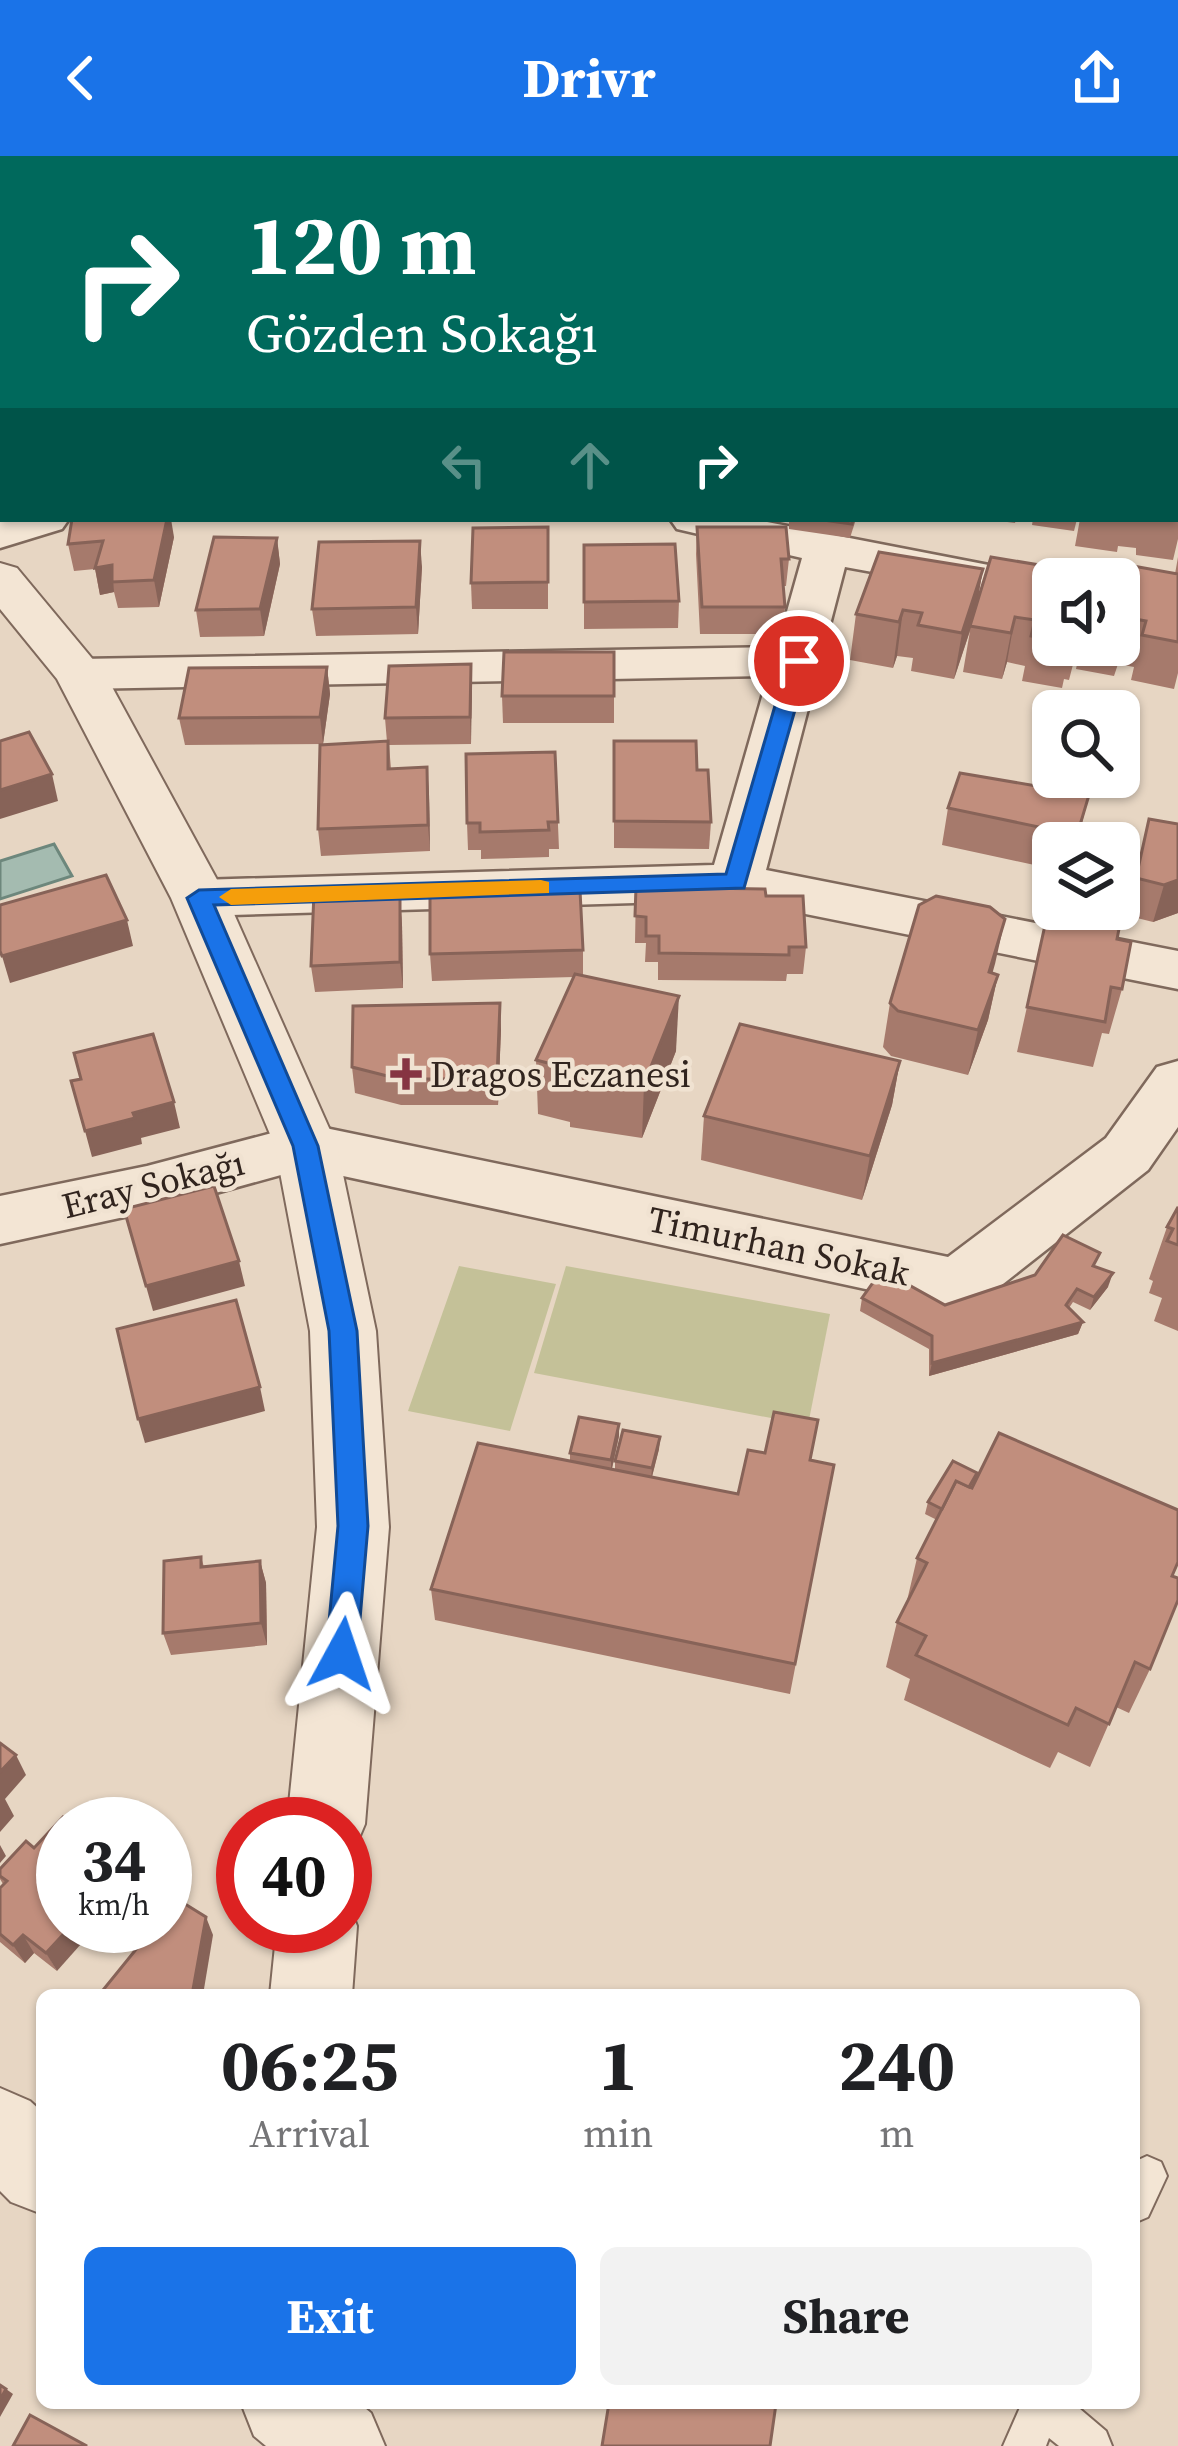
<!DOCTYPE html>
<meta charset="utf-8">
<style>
:root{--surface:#fff;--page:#f2f2f2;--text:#202124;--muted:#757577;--accent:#1a73e8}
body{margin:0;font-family:"Source Serif 4",serif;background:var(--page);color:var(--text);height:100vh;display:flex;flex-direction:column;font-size:45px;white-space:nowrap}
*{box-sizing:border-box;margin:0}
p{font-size:39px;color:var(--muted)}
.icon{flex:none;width:66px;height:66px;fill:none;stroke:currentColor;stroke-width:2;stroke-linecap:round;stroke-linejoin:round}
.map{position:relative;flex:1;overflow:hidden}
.side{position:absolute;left:36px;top:1833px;width:1104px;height:420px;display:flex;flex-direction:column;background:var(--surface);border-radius:18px;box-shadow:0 3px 9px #0004}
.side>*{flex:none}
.banner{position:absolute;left:0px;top:0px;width:1179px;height:366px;box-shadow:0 3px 9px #0004;background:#00695c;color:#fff;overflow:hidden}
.controls{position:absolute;left:1032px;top:402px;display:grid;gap:24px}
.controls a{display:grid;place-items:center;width:108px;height:108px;border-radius:18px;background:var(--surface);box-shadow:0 3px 9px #0004;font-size:60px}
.speed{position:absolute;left:36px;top:1641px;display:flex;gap:24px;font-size:60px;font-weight:700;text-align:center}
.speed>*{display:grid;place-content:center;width:156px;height:156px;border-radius:50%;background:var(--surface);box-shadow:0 3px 9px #0004;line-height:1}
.speed small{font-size:30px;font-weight:400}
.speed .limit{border:18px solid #d22;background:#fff;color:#111}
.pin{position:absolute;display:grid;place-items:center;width:102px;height:102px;color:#fff;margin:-51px;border:6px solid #fff;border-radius:50%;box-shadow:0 3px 12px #0007}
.me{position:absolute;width:132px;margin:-66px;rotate:5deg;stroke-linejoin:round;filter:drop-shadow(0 0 9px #0008)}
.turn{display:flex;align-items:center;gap:42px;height:252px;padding:0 48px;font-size:54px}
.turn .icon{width:156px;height:156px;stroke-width:2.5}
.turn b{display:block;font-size:84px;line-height:102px}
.lanes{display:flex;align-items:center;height:114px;padding:0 48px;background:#0003;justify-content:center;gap:60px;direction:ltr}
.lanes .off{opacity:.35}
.eta{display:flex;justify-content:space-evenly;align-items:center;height:204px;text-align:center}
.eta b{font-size:72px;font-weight:700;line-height:84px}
.primary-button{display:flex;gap:24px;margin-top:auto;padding:24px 48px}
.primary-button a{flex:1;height:138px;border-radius:18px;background:var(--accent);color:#fff;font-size:48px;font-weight:700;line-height:138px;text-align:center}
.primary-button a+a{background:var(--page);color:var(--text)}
header{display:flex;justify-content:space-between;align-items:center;height:156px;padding:0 48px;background:var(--accent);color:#fff;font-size:54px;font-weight:700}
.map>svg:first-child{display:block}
</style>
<header><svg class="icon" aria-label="back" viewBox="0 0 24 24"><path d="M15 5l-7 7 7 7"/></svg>Drivr<svg class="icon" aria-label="share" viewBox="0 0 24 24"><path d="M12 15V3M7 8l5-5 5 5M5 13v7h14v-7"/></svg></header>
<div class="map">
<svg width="1178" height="2290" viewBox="0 0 1178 2290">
<rect width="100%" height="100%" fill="#e7d6c3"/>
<g fill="#c4c198">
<path d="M 459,1110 L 556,1128 L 510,1275 L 408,1255 Z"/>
<path d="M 566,1110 L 830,1158 L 808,1269 L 534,1217 Z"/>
</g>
<path fill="#a4bbb0" stroke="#6d877c" stroke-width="3" d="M 54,688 L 72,720 L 0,743 L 0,705 Z"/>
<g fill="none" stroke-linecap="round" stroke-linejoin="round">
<defs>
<g id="service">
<path d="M 1147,2000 L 1161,2006 L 1167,2020 L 1148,2061 L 1134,2067 L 1134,2006 Z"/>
<path d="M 1022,2247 L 1073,2247 L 1106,2275 L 1112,2290 L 1059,2290 L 1049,2282 L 1046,2290 L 1003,2290 Z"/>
</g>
<g id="minor">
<path d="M 1118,0 L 1159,0 L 1161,3 L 1120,3 Z"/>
<path d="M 0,363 L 3,362 L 69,363 L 62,373 L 0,392 Z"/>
<path d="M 670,363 L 752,363 L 1061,423 L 1053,423 L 1053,449 L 845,411 L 766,714 L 1178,795 L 1178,833 L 736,744 L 199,760 L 180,755 L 172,742 L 180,729 L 199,724 L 714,709 L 768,520 L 80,533 L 63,529 L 56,518 L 63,507 L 80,503 L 777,491 L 802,402 L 677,373 Z"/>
<path d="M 1178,905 L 1178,971 L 1148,1014 L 980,1146 L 958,1153 L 306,1012 L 147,1056 L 0,1088 L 0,1040 L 147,1010 L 306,968 L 948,1101 L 1106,982 L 1157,911 Z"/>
</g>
<g id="tertiary">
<path d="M 0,407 L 17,412 L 105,518 L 227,742 L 337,990 L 376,1175 L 389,1371 L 365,1668 L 354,1694 L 345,1698 L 345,1668 L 287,1668 L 317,1371 L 310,1175 L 275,990 L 171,742 L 57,523 L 0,453 Z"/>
<path d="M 346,1742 L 357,1770 L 352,1839 L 270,1839 L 277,1770 L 345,1770 Z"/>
<path d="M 0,1932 L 30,1945 L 42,1956 L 42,2058 L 11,2046 L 0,2035 Z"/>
<path d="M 241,2247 L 359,2247 L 371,2257 L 385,2290 L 266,2290 L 254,2280 Z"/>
</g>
</defs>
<use href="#service" stroke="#7f695c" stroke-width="4"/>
<use href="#minor" stroke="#7f695c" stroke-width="5"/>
<use href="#tertiary" stroke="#7f695c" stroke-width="4"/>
<use href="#service" fill="#f3e5d4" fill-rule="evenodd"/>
<use href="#minor" fill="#f3e5d4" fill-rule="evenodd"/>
<use href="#tertiary" fill="#f3e5d4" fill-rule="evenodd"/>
</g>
<g fill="#a67a6c">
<path d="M 0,0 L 305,0 L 305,3 L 3,3 L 3,58 L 0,58 Z"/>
<path d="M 1176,13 L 1178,13 L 1178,187 L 1176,196 Z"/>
<path d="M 3,88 L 3,292 L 0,297 L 0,92 Z"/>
<path d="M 1176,288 L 1178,288 L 1178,383 L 1173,404 L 1136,399 L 1136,392 L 1118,390 L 1117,396 L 1075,390 L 1080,363 L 1176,363 Z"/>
<path d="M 789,363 L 856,363 L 850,382 L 789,373 Z"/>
<path d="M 984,363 L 1016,363 L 1015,367 Z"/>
<path d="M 1033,363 L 1077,363 L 1074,375 L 1032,369 Z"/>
<path d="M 548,371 L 548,453 L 472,453 L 471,427 Z"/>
<path d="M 697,371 L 789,403 L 786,430 L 783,430 L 785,451 L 783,478 L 700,478 L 696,398 Z"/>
<path d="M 174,381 L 159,451 L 118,452 L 114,436 L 100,439 L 95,413 L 74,415 L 68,388 Z"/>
<path d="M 277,382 L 280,408 L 264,480 L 200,481 L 196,454 Z"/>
<path d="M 584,389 L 679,445 L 678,472 L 584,473 Z"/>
<path d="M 1178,401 L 1178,517 L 1174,533 L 1131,524 L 1134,511 L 1118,508 L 1114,520 L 1076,513 L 1081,489 L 1119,489 L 1119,423 L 1175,418 Z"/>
<path d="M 422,411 L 418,478 L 316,480 L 312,453 Z"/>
<path d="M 983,413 L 976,452 L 1053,423 L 1053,489 L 1078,489 L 1069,524 L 1064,523 L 1062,532 L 1022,525 L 1025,510 L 1007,506 L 1002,523 L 963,516 L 970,475 L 954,523 L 911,515 L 913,502 L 897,500 L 893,512 L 850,504 L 856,458 Z"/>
<path d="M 614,496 L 614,567 L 503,567 L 502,540 Z"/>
<path d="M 471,508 L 471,588 L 389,589 L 391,613 L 429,638 L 430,695 L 321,700 L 318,673 L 387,586 L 385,562 Z"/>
<path d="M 327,511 L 330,538 L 323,588 L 185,589 L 179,562 Z"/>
<path d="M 614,585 L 697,614 L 711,666 L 709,693 L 614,692 Z"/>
<path d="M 555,596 L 559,693 L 549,693 L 549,701 L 481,703 L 481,694 L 468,694 L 467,667 Z"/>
<path d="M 1089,639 L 1077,687 L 1053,687 L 1053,713 L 942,689 L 948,652 Z"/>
<path d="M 1149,663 L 1178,757 L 1153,766 L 1125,759 Z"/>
<path d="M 636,731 L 766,740 L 806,791 L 803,818 L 787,818 L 786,825 L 658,824 L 658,806 L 645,806 L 646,787 L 635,787 Z"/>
<path d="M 400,742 L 402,769 L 403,832 L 315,836 L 311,810 Z"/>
<path d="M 1047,760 L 1117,783 L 1122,833 L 1109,878 L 1102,877 L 1093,911 L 1017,896 Z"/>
<path d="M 583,794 L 583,820 L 676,895 L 642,982 L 570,971 L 570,966 L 538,958 L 536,904 L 574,821 L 432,825 L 430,798 Z"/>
<path d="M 992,817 L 998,819 L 988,864 L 968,919 L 891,900 L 883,891 L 890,847 Z"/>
<path d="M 501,873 L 498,949 L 401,949 L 355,937 L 352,911 Z"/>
<path d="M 900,905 L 892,949 L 862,1044 L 701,1004 L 704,960 Z"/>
<path d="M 1178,1051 L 1178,1175 L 1154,1165 L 1162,1142 L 1149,1137 L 1153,1125 L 1149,1123 L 1167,1071 Z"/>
<path d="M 1108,1131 L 1090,1154 L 1073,1146 L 1069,1152 L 1083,1166 L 1078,1178 L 929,1220 L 929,1193 L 860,1155 L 862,1142 L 945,1149 Z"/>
<path d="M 619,1280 L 612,1313 L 615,1314 L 615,1305 L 660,1281 L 659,1293 L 652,1321 L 738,1338 L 811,1305 L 834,1309 L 790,1538 L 435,1464 L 431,1433 L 570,1305 L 570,1297 Z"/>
<path d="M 977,1317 L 975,1326 L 1172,1420 L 1150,1513 L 1129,1557 L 1116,1551 L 1090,1611 L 1058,1596 L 1050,1612 L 904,1544 L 910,1523 L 886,1511 L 897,1466 L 906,1449 L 917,1402 L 937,1364 L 925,1358 L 928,1346 Z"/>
<path d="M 201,1401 L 204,1411 L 260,1405 L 266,1427 L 267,1489 L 171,1499 L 163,1477 Z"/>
<path d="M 0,1713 L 57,1815 L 34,1797 L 25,1807 L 0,1786 L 0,1732 L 3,1728 L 0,1723 Z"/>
</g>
<g fill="#876358">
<path d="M 279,0 L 305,0 L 305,3 L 278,3 Z"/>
<path d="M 3,256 L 3,292 L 0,297 L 0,261 Z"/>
<path d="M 167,363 L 171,363 L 174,381 L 159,451 L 154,424 Z"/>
<path d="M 277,382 L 280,408 L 264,480 L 260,453 Z"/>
<path d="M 420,385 L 422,411 L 418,478 L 416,451 Z"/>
<path d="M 112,409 L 114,436 L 100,439 L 95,412 Z"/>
<path d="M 983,413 L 975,459 L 954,523 L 962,477 Z"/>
<path d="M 903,454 L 897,500 L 893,512 L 899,466 Z"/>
<path d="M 1015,461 L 1007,506 L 1002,523 L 1011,477 Z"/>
<path d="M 471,508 L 472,535 L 471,588 L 470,561 Z"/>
<path d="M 327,511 L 330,538 L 323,588 L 320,561 Z"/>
<path d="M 427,611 L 429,638 L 430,695 L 428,669 Z"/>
<path d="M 52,618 L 58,645 L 0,663 L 0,634 Z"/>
<path d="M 1178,724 L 1178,757 L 1153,766 L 1164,729 Z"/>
<path d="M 400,742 L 402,769 L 403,832 L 400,806 Z"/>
<path d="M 1005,763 L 995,808 L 980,861 L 989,816 Z"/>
<path d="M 127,764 L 133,790 L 10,827 L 2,800 Z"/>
<path d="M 998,819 L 988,864 L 968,919 L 978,874 Z"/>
<path d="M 679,840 L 676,895 L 642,982 L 644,928 Z"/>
<path d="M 500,847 L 501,873 L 498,949 L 497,923 Z"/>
<path d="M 900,905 L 892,949 L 862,1044 L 870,1000 Z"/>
<path d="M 174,946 L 180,972 L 141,982 L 142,988 L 92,1001 L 85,975 L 133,957 Z"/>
<path d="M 239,1105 L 245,1130 L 153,1155 L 146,1130 Z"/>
<path d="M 1113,1117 L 1108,1131 L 1090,1154 L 1094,1141 Z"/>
<path d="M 1083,1166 L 1078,1178 L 929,1220 L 932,1207 Z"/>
<path d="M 260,1231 L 265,1255 L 145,1287 L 138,1263 Z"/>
<path d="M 619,1268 L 619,1280 L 611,1316 L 611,1304 Z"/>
<path d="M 660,1281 L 659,1293 L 651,1324 L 652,1312 Z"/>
<path d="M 260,1405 L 266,1427 L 267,1489 L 261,1467 Z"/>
<path d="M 16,1599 L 26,1619 L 5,1643 L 14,1660 L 0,1676 L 0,1616 Z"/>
<path d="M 0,1689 L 6,1700 L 0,1707 Z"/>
<path d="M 206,1761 L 213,1779 L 203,1839 L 192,1839 Z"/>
<path d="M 71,1770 L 97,1770 L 57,1815 L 46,1797 Z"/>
<path d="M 23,1779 L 34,1797 L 25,1807 L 13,1789 Z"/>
<path d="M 6,2233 L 13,2238 L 0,2261 L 0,2244 Z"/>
</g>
<g fill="#c18e7d" stroke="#876358" stroke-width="3">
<path d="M 0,0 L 49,0 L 47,3 L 3,3 L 3,23 L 0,23 Z"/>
<path d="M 59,0 L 279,0 L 278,3 L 57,3 Z"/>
<path d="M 330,0 L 388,0 L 386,3 L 340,3 L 341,1 Z"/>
<path d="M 401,0 L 469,0 L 467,3 L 399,3 Z"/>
<path d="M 495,0 L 622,0 L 621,3 L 494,3 Z"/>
<rect x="1176" y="13" width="2" height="42"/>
<path d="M 1176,63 L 1178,64 L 1178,108 L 1176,108 Z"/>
<path d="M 3,88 L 3,217 L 0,216 L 0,92 Z"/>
<path d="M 1176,152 L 1178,152 L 1178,187 L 1176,196 Z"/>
<rect x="1176" y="288" width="2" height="60"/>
<path d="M 72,363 L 167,363 L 154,424 L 112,426 L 112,409 L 95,412 L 103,385 L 68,388 Z"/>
<path d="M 816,363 L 853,363 L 852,368 Z"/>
<path d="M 548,371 L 548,426 L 471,427 L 473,372 Z"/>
<path d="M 697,371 L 786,371 L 789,403 L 781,403 L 785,451 L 702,451 Z"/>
<path d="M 214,381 L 277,382 L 260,453 L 196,454 Z"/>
<path d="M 420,385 L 416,451 L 312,453 L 319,386 Z"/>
<path d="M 675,388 L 679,445 L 584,446 L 584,389 Z"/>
<path d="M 879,396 L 983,413 L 962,477 L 918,469 L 922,457 L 903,454 L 899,466 L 856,458 Z"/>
<path d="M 991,401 L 1094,418 L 1093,423 L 1053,423 L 1053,483 L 1031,480 L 1035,464 L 1015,461 L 1011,477 L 970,470 Z"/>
<path d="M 1105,405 L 1178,418 L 1178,486 L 1142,479 L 1146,465 L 1129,462 L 1125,475 L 1119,473 L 1119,423 L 1099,423 Z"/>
<path d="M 504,496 L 614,496 L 614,540 L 502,540 Z"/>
<path d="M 471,508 L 470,561 L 385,562 L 389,510 Z"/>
<path d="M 327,511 L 320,561 L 179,562 L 189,512 Z"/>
<path d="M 29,576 L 52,618 L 0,634 L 0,585 Z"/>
<path d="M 388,585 L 388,613 L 427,611 L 428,669 L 318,673 L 320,589 Z"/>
<path d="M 614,585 L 696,585 L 697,614 L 708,614 L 711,666 L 614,665 Z"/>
<path d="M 555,596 L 558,666 L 548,666 L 549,674 L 480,676 L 480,667 L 467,667 L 466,598 Z"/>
<path d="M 960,617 L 1089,639 L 1077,679 L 948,652 Z"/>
<path d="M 1149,663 L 1178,668 L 1178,724 L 1164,729 L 1136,722 Z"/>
<path d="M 106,719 L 127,764 L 2,800 L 0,795 L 0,749 Z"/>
<path d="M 636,731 L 765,733 L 766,740 L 803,740 L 806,791 L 789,791 L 789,799 L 659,797 L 659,780 L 646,780 L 646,761 L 635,760 Z"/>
<path d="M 370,734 L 371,743 L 400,742 L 400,806 L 311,810 L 314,736 Z"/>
<path d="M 580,734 L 583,794 L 430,798 L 430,738 Z"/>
<path d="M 936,740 L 990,751 L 1005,763 L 989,816 L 998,819 L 978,874 L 898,855 L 890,847 L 919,749 Z"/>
<path d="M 1047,760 L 1119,773 L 1117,783 L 1131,786 L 1122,833 L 1111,831 L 1105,866 L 1027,851 Z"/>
<path d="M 575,818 L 679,840 L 644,928 L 569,917 L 571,913 L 536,904 Z"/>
<path d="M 500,847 L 497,923 L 399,923 L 352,911 L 353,850 Z"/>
<path d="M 740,868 L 900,905 L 870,1000 L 704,960 Z"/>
<path d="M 153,878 L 174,946 L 133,957 L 135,962 L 85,975 L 71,925 L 81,923 L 74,897 Z"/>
<path d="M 214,1030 L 239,1105 L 146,1130 L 124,1053 Z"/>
<path d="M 1178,1051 L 1178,1089 L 1167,1085 L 1173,1073 L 1167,1071 Z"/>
<path d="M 1063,1079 L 1100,1097 L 1093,1110 L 1113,1117 L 1094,1141 L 1077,1133 L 1066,1149 L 1083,1166 L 932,1207 L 932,1180 L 862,1142 L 882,1114 L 945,1149 L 1035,1119 Z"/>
<path d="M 236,1144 L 260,1231 L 138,1263 L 117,1173 Z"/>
<path d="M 774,1256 L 818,1264 L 810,1304 L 834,1309 L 795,1508 L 431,1433 L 478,1287 L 738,1338 L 748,1294 L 765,1297 Z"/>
<path d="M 579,1261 L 619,1268 L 611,1304 L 570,1297 Z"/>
<path d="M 623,1274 L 660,1281 L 652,1312 L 615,1305 Z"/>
<path d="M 999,1277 L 1178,1354 L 1178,1406 L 1172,1420 L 1178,1422 L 1178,1444 L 1150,1513 L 1135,1506 L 1109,1568 L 1076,1552 L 1068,1569 L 916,1499 L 926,1480 L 897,1466 L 927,1407 L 917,1402 L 956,1325 L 972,1332 Z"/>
<path d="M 953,1305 L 977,1317 L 969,1331 L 956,1325 L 942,1353 L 928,1346 Z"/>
<path d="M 201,1401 L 201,1411 L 260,1405 L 261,1467 L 163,1477 L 164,1405 Z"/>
<path d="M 0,1587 L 16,1599 L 0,1616 Z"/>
<path d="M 63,1661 L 72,1668 L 63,1668 L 63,1770 L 71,1770 L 46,1797 L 23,1779 L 13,1789 L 0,1778 L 0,1732 L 7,1725 L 0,1720 L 0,1713 L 26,1685 L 34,1692 Z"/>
<path d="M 177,1743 L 206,1761 L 192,1839 L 99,1839 L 155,1770 L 165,1770 L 165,1758 Z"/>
<path d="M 0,2229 L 6,2233 L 0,2244 Z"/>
<path d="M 609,2247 L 771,2247 L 776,2248 L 770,2290 L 602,2290 Z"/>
<path d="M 30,2259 L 87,2290 L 13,2290 Z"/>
</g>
<path fill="#1a73e8" stroke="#114b97" stroke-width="3" d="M 799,498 L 809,505 L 744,732 L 214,749 L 318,990 L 357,1175 L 368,1370 L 357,1498 L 353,1508 L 342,1512 L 331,1508 L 326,1498 L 338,1370 L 329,1175 L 293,990 L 187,742 L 199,734 L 726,718 L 788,505 Z"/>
<path fill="#f59e0b" d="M 541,724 L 549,726 L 549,737 L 231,749 L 219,741 L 231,733 Z"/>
<path fill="#863442" stroke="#f0e2d1" stroke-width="4.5" d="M400 900h12v12h12v12h-12v12h-12v-12h-12v-12h12z"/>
<g text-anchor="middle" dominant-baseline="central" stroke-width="9" stroke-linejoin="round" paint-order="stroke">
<g font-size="36" fill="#31241e" stroke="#f0e2d1" text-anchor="start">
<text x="430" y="918">Dragos Eczanesi</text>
</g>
<g font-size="36" fill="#31241e" stroke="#f0e2d1">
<text transform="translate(153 1028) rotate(-14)">Eray Sokağı</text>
<text transform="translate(779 1090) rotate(12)">Timurhan Sokak</text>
</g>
</g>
</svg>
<div class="controls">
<a><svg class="icon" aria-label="sound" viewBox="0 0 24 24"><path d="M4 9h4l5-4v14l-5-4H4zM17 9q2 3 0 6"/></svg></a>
<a><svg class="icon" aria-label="search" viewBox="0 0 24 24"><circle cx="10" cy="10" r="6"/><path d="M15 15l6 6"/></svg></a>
<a><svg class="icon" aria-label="layers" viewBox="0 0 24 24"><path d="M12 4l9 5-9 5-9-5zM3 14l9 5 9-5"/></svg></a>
</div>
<div class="speed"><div>34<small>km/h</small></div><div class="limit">40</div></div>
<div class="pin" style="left:799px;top:505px;background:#d93025"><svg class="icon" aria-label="arrive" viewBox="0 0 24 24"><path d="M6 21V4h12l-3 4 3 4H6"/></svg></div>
<svg class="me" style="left:342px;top:1498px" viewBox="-20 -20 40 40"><path d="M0-17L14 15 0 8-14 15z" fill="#1a73e8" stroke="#fff" stroke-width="4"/></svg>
<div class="banner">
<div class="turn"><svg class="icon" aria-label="right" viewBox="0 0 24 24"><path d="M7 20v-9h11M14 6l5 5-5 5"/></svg><div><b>120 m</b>Gözden Sokağı</div></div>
<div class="lanes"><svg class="icon off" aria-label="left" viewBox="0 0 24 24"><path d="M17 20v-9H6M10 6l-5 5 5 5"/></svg><svg class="icon off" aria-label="ahead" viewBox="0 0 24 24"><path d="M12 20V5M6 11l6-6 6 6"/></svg><svg class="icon" aria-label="right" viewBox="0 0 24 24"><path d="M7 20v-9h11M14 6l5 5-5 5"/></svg></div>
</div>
<section class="side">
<div class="eta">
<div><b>06:25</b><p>Arrival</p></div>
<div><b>1</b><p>min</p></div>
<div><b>240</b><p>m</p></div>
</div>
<div class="primary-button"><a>Exit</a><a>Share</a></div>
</section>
</div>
